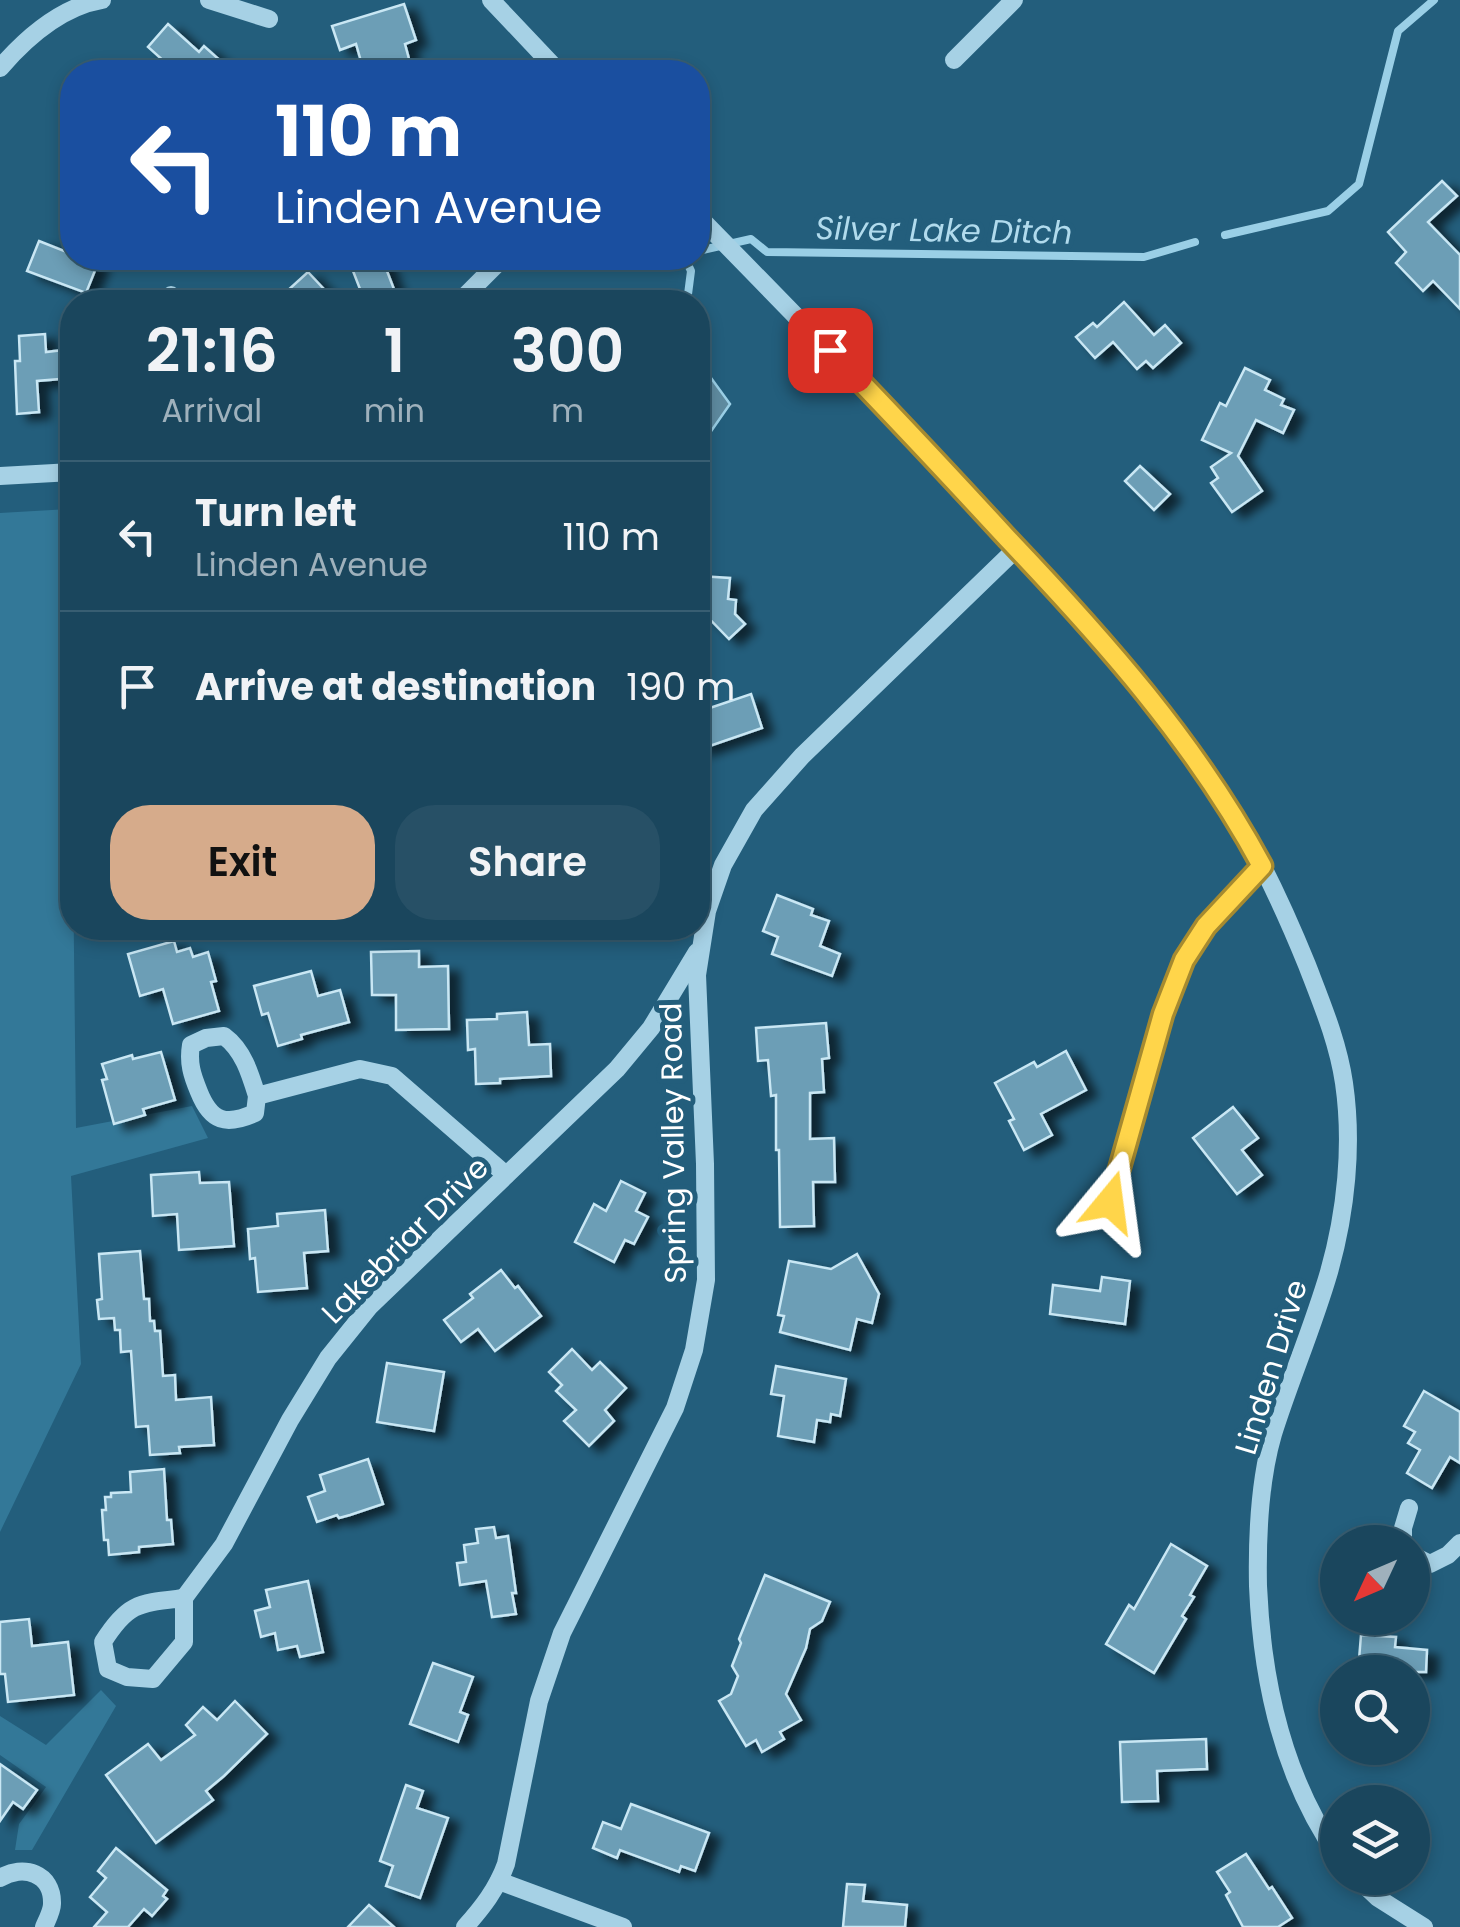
<!DOCTYPE html>
<style>
:root{--surface:#1a465d;--page:#275066;--text:#f1f3f6;--muted:#9fb1bc;--line:#385e72;--accent:#d6ab8b}
body{margin:0;font-family:Poppins,sans-serif;background:var(--page);color:var(--text);height:100vh;display:flex;flex-direction:column;font-size:38px;white-space:nowrap}
*{box-sizing:border-box;margin:0}
p{font-size:32px;color:var(--muted)}
.icon{flex:none;width:55px;height:55px;fill:none;stroke:currentColor;stroke-width:2;stroke-linecap:round;stroke-linejoin:round}
.map{position:relative;flex:1;overflow:hidden}
.side{position:absolute;left:60px;top:290px;width:650px;height:650px;display:flex;flex-direction:column;background:var(--surface);border-radius:40px;box-shadow:0 5px 15px #0003,0 0 0 2px var(--line)}
.side>*{flex:none}
.hud{position:absolute;left:60px;top:60px;width:650px;height:210px;border-radius:40px;box-shadow:0 5px 15px #0003,0 0 0 2px var(--line);background:#1a4fa0;color:#fff;overflow:hidden}
.needle{width:65px;rotate:226deg}
.tools{position:absolute;left:1320px;top:1525px;display:grid;gap:20px}
.tools a{display:grid;place-items:center;width:110px;height:110px;border-radius:50%;background:var(--surface);box-shadow:0 5px 15px #0003,0 0 0 2px var(--line);font-size:50px}
.pin{position:absolute;display:grid;place-items:center;width:85px;height:85px;color:#fff;margin:-42px;border-radius:20px;box-shadow:0 5px 15px #0006}
.me{position:absolute;width:110px;margin:-55px;rotate:16deg;stroke-linejoin:round;filter:drop-shadow(0 0 8px #0008)}
.turn{display:flex;align-items:center;gap:35px;height:210px;padding:0 50px;font-size:45px}
.turn .icon{width:130px;height:130px;stroke-width:2.5}
.turn b{display:block;font-size:70px;line-height:85px}
.eta{display:flex;justify-content:space-evenly;align-items:center;height:170px;text-align:center}
.eta b{font-size:60px;font-weight:600;line-height:70px}
.button{display:flex;gap:20px;margin-top:auto;padding:20px 50px}
.button a{flex:1;height:115px;border-radius:40px;background:var(--accent);color:#111;font-size:40px;font-weight:600;line-height:115px;text-align:center}
.button a+a{background:var(--page);color:var(--text)}
ul{padding:0;list-style:none}
li{display:flex;align-items:center;gap:30px;height:150px;padding:0 50px;border-top:2px solid var(--line)}
li div{flex:1}
li b{display:block;font-size:38px}
li em{font-style:normal}
.map>svg:first-child{display:block}
</style>
<div class="map">
<svg width="1460" height="1927" viewBox="0 0 1460 1927">
<defs>
<filter id="shadow"><feDropShadow dx="11" dy="6" stdDeviation="5" flood-color="#0009"/></filter>
</defs>
<rect width="100%" height="100%" fill="#235e7c"/>
<g fill="#337898">
<path d="M 69,509 L 76,1128 L 192,1106 L 208,1138 L 71,1176 L 81,1364 L 0,1532 L 0,513 Z"/>
<path d="M 101,1690 L 116,1706 L 32,1850 L 15,1850 L 19,1824 L 46,1787 L 0,1755 L 0,1716 L 46,1745 Z"/>
</g>
<path fill="#5f8ba0" stroke="#9acfe6" stroke-width="2.5" d="M 698,360 L 730,404 L 698,450 Z"/>
<g fill="none" stroke-linecap="round" stroke-linejoin="round">
<g stroke="#9acfe6" stroke-width="8">
<path d="M 1225,235 L 1328,211 L 1359,184 L 1398,31 L 1434,0"/>
<path d="M 698,251 L 751,239 L 767,252 L 1144,257 L 1195,242"/>
<path d="M 685,258 L 691,271 L 687,302"/>
</g>
</g>
<g fill="#6c9eb6" stroke="#c9e7f4" stroke-width="2.5" filter="url(#shadow)">
<path d="M 404,4 L 416,40 L 405,44 L 409,59 L 364,72 L 356,44 L 340,50 L 332,26 Z"/>
<path d="M 168,24 L 199,52 L 204,46 L 233,72 L 176,72 L 148,47 Z"/>
<path d="M 1442,181 L 1457,196 L 1428,222 L 1460,255 L 1460,309 L 1433,281 L 1423,291 L 1396,263 L 1406,252 L 1388,232 Z"/>
<path d="M 39,241 L 72,254 L 72,258 L 82,258 L 98,263 L 86,293 L 27,271 Z"/>
<path d="M 348,258 L 382,258 L 397,297 L 383,302 L 365,302 Z"/>
<path d="M 308,272 L 336,302 L 275,302 Z"/>
<path d="M 1124,302 L 1154,335 L 1165,325 L 1181,343 L 1153,368 L 1146,361 L 1137,369 L 1113,342 L 1095,358 L 1076,337 L 1093,323 L 1097,327 Z"/>
<path d="M 45,334 L 46,352 L 72,349 L 72,378 L 37,381 L 39,412 L 17,414 L 15,361 L 20,361 L 19,336 Z"/>
<path d="M 1245,368 L 1270,380 L 1265,390 L 1284,399 L 1281,405 L 1294,410 L 1283,433 L 1256,420 L 1238,456 L 1262,491 L 1232,512 L 1211,483 L 1218,478 L 1211,467 L 1231,453 L 1202,440 L 1220,403 L 1226,406 Z"/>
<path d="M 1140,466 L 1170,494 L 1154,510 L 1125,481 Z"/>
<path d="M 699,576 L 730,578 L 728,599 L 736,600 L 735,614 L 745,624 L 729,639 L 698,607 Z"/>
<path d="M 751,694 L 762,728 L 698,750 L 698,712 Z"/>
<path d="M 777,895 L 813,909 L 811,915 L 829,921 L 820,946 L 840,954 L 832,976 L 772,954 L 778,937 L 763,931 Z"/>
<path d="M 174,941 L 177,952 L 190,948 L 193,957 L 208,952 L 216,981 L 211,982 L 219,1011 L 173,1024 L 163,989 L 140,996 L 128,954 Z"/>
<path d="M 419,951 L 419,967 L 448,966 L 449,1029 L 396,1030 L 396,995 L 372,995 L 371,952 Z"/>
<path d="M 311,971 L 318,996 L 340,990 L 349,1022 L 301,1035 L 302,1039 L 278,1046 L 268,1013 L 262,1015 L 254,986 Z"/>
<path d="M 527,1012 L 529,1045 L 550,1044 L 551,1076 L 500,1079 L 500,1083 L 476,1084 L 475,1049 L 468,1050 L 467,1020 L 497,1019 L 497,1014 Z"/>
<path d="M 826,1023 L 829,1058 L 822,1059 L 824,1092 L 810,1093 L 810,1139 L 834,1138 L 835,1182 L 813,1182 L 814,1226 L 780,1227 L 779,1150 L 776,1150 L 776,1095 L 771,1096 L 768,1060 L 758,1061 L 756,1028 Z"/>
<path d="M 1066,1051 L 1086,1090 L 1041,1114 L 1052,1135 L 1024,1150 L 1009,1121 L 1014,1119 L 995,1083 L 1034,1062 L 1037,1067 Z"/>
<path d="M 161,1052 L 175,1100 L 143,1109 L 145,1115 L 114,1124 L 102,1080 L 107,1079 L 102,1064 L 132,1055 L 133,1059 Z"/>
<path d="M 1233,1107 L 1258,1138 L 1242,1150 L 1262,1175 L 1237,1194 L 1193,1138 Z"/>
<path d="M 199,1172 L 200,1183 L 229,1182 L 234,1246 L 179,1250 L 177,1214 L 153,1216 L 151,1175 Z"/>
<path d="M 621,1181 L 645,1193 L 636,1211 L 648,1217 L 634,1244 L 625,1240 L 614,1262 L 575,1242 L 594,1204 L 606,1211 Z"/>
<path d="M 325,1210 L 328,1251 L 304,1253 L 307,1288 L 258,1292 L 255,1258 L 250,1259 L 248,1229 L 278,1226 L 277,1214 Z"/>
<path d="M 140,1251 L 144,1299 L 149,1299 L 150,1321 L 154,1321 L 155,1331 L 160,1331 L 163,1376 L 175,1375 L 176,1400 L 211,1397 L 214,1445 L 179,1447 L 180,1453 L 150,1455 L 148,1426 L 136,1427 L 131,1351 L 121,1352 L 120,1330 L 115,1330 L 114,1318 L 99,1319 L 97,1300 L 102,1299 L 99,1254 Z"/>
<path d="M 857,1254 L 879,1294 L 872,1323 L 857,1319 L 850,1350 L 780,1332 L 784,1316 L 778,1315 L 789,1261 L 831,1269 Z"/>
<path d="M 501,1270 L 515,1288 L 518,1286 L 541,1316 L 495,1351 L 478,1329 L 461,1342 L 444,1320 L 473,1298 L 470,1294 Z"/>
<path d="M 1102,1277 L 1130,1281 L 1125,1324 L 1050,1314 L 1053,1285 L 1100,1291 Z"/>
<path d="M 572,1349 L 592,1370 L 600,1362 L 626,1388 L 605,1410 L 614,1421 L 589,1446 L 564,1421 L 576,1410 L 556,1391 L 562,1385 L 549,1372 Z"/>
<path d="M 387,1363 L 444,1372 L 434,1431 L 377,1422 Z"/>
<path d="M 776,1366 L 846,1379 L 840,1416 L 831,1414 L 830,1422 L 817,1420 L 814,1442 L 778,1436 L 784,1396 L 771,1394 Z"/>
<path d="M 1424,1391 L 1460,1412 L 1460,1463 L 1450,1457 L 1432,1488 L 1407,1473 L 1420,1450 L 1408,1443 L 1415,1432 L 1404,1426 Z"/>
<path d="M 368,1459 L 383,1504 L 350,1515 L 339,1518 L 337,1515 L 317,1522 L 308,1497 L 325,1491 L 320,1475 Z"/>
<path d="M 164,1469 L 167,1520 L 171,1520 L 173,1544 L 139,1547 L 139,1552 L 109,1555 L 108,1540 L 104,1540 L 102,1510 L 106,1510 L 105,1497 L 111,1497 L 111,1493 L 131,1492 L 130,1472 Z"/>
<path d="M 494,1527 L 496,1538 L 508,1536 L 516,1593 L 512,1593 L 516,1614 L 492,1617 L 486,1581 L 460,1585 L 457,1563 L 466,1562 L 464,1545 L 478,1543 L 476,1529 Z"/>
<path d="M 1171,1544 L 1207,1566 L 1190,1595 L 1194,1597 L 1182,1616 L 1186,1619 L 1154,1673 L 1106,1644 L 1129,1605 L 1134,1609 Z"/>
<path d="M 765,1575 L 830,1602 L 822,1621 L 810,1629 L 806,1648 L 786,1694 L 801,1720 L 780,1732 L 784,1739 L 762,1752 L 756,1740 L 746,1746 L 719,1701 L 731,1694 L 738,1676 L 732,1666 L 741,1643 L 739,1639 Z"/>
<path d="M 308,1581 L 323,1652 L 300,1657 L 297,1646 L 278,1650 L 275,1633 L 261,1637 L 255,1611 L 270,1607 L 266,1590 Z"/>
<path d="M 29,1619 L 32,1646 L 68,1642 L 74,1695 L 8,1702 L 5,1674 L 0,1674 L 0,1622 Z"/>
<path d="M 1361,1635 L 1396,1637 L 1395,1647 L 1427,1650 L 1426,1672 L 1358,1672 Z"/>
<path d="M 433,1663 L 473,1677 L 460,1712 L 468,1715 L 458,1742 L 410,1724 Z"/>
<path d="M 235,1701 L 267,1734 L 224,1776 L 206,1791 L 213,1800 L 156,1843 L 106,1775 L 148,1744 L 161,1760 L 195,1735 L 186,1725 L 203,1707 L 217,1720 Z"/>
<path d="M 1206,1739 L 1207,1769 L 1157,1771 L 1158,1801 L 1122,1802 L 1120,1742 Z"/>
<path d="M 0,1764 L 37,1790 L 23,1809 L 13,1802 L 0,1821 Z"/>
<path d="M 406,1785 L 423,1791 L 417,1808 L 448,1818 L 420,1898 L 386,1886 L 393,1866 L 380,1861 Z"/>
<path d="M 631,1804 L 709,1833 L 695,1871 L 681,1866 L 679,1872 L 620,1850 L 617,1858 L 593,1848 L 603,1822 L 621,1829 Z"/>
<path d="M 116,1848 L 167,1890 L 163,1896 L 167,1899 L 152,1916 L 144,1909 L 128,1927 L 94,1927 L 107,1912 L 90,1897 L 106,1878 L 98,1871 Z"/>
<path d="M 1246,1854 L 1269,1889 L 1272,1887 L 1292,1918 L 1278,1927 L 1243,1927 L 1226,1895 L 1230,1892 L 1217,1872 Z"/>
<path d="M 847,1884 L 865,1885 L 863,1901 L 907,1905 L 905,1927 L 843,1927 Z"/>
<path d="M 369,1905 L 394,1927 L 348,1927 Z"/>
</g>
<g fill="none" stroke-linecap="round" stroke-linejoin="round">
<g stroke="#a6d1e5" stroke-width="18">
<path d="M 209,0 L 269,19"/>
<path d="M 491,0 L 559,72"/>
<path d="M 954,60 L 1014,0"/>
<path d="M 0,68 C 26,38 61,7 102,0"/>
<path d="M 698,216 C 791,311 885,407 976,504 C 1059,592 1142,680 1211,779 C 1251,836 1281,901 1307,965 C 1322,1004 1338,1042 1344,1083 C 1353,1145 1346,1212 1329,1272 C 1313,1327 1290,1380 1273,1434 C 1259,1482 1257,1536 1258,1586 C 1262,1681 1282,1776 1338,1856"/>
<path d="M 171,295 L 171,302"/>
<path d="M 459,302 L 503,258"/>
<path d="M 0,476 L 72,472"/>
<path d="M 257,1096 L 255,1113 C 226,1126 211,1122 199,1092 C 192,1075 188,1063 191,1045 L 206,1038 L 224,1036 C 243,1050 250,1073 257,1096 L 360,1069 L 392,1076 L 506,1175"/>
<path d="M 1110,1203 L 1163,1014 L 1184,960 L 1206,927 L 1262,867"/>
<path d="M 1403,1542 L 1403,1528 L 1409,1508"/>
<path d="M 1412,1555 L 1430,1564 L 1448,1555 L 1460,1543"/>
<path d="M 184,1598 L 224,1544 L 290,1420 L 328,1358 L 369,1307 L 617,1069 L 651,1028 L 697,952"/>
<path d="M 184,1598 L 184,1642 L 153,1679 L 127,1677 L 108,1669 L 103,1642 C 128,1602 140,1603 184,1598 Z"/>
<path d="M 0,1878 C 23,1864 53,1873 52,1904 C 52,1911 47,1920 44,1927"/>
<path d="M 1357,1878 L 1378,1898 L 1424,1927"/>
<path d="M 499,1881 L 623,1927"/>
<path d="M 465,1927 C 482,1908 497,1889 506,1864 L 539,1701 L 562,1633 L 675,1408 L 694,1350 L 706,1280 L 705,1164 L 697,975 L 707,911 L 723,865 L 754,810 L 802,756 L 1017,548"/>
</g>
</g>
<g fill="none" stroke-linecap="round" stroke-linejoin="round">
<defs>
<path id="route" d="M 830,350 C 890,412 949,475 1007,538 C 1103,639 1196,743 1262,866 L 1206,926 L 1184,960 L 1163,1014 L 1110,1202"/>
</defs>
<use href="#route" stroke="#a68a30" stroke-width="25"/>
<use href="#route" stroke="#ffd54a" stroke-width="18"/>
</g>
<g text-anchor="middle" dominant-baseline="central" stroke-width="10" stroke-linejoin="round" paint-order="stroke">
<g font-size="30" fill="#fff" stroke="#235e7c">
<text transform="translate(673 1143) rotate(-91)">Spring Valley Road</text>
<text transform="translate(405 1240) rotate(-45)">Lakebriar Drive</text>
<text transform="translate(1271 1367) rotate(-73)">Linden Drive</text>
</g>
<g font-size="32" font-style="italic" fill="#b1dbed" stroke="#235e7c">
<text transform="translate(944 230) rotate(1)">Silver Lake Ditch</text>
</g>
</g>
</svg>
<div class="tools">
<a><svg class="needle" viewBox="-14 -14 28 28"><path d="M0-13l5 13h-10z" fill="#e53935"/><path d="M0 13l5-13h-10z" fill="#9fb1bc"/></svg></a>
<a><svg class="icon" aria-label="search" viewBox="0 0 24 24"><circle cx="10" cy="10" r="6"/><path d="M15 15l6 6"/></svg></a>
<a><svg class="icon" aria-label="layers" viewBox="0 0 24 24"><path d="M12 4l9 5-9 5-9-5zM3 14l9 5 9-5"/></svg></a>
</div>
<div class="pin" style="left:830px;top:350px;background:#d93025"><svg class="icon" aria-label="arrive" viewBox="0 0 24 24"><path d="M6 21V4h12l-3 4 3 4H6"/></svg></div>
<svg class="me" style="left:1110px;top:1202px" viewBox="-20 -20 40 40"><path d="M0-17L14 15 0 8-14 15z" fill="#ffd54a" stroke="#fff" stroke-width="4"/></svg>
<div class="hud">
<div class="turn"><svg class="icon" aria-label="left" viewBox="0 0 24 24"><path d="M17 20v-9H6M10 6l-5 5 5 5"/></svg><div><b>110 m</b>Linden Avenue</div></div>
</div>
<section class="side">
<div class="eta">
<div><b>21:16</b><p>Arrival</p></div>
<div><b>1</b><p>min</p></div>
<div><b>300</b><p>m</p></div>
</div>
<ul>
<li><svg class="icon" aria-label="left" viewBox="0 0 24 24"><path d="M17 20v-9H6M10 6l-5 5 5 5"/></svg><div><b>Turn left</b><p>Linden Avenue</p></div><em>110 m</em></li>
<li><svg class="icon" aria-label="arrive" viewBox="0 0 24 24"><path d="M6 21V4h12l-3 4 3 4H6"/></svg><div><b>Arrive at destination</b></div><em>190 m</em></li>
</ul>
<div class="button"><a>Exit</a><a>Share</a></div>
</section>
</div>
